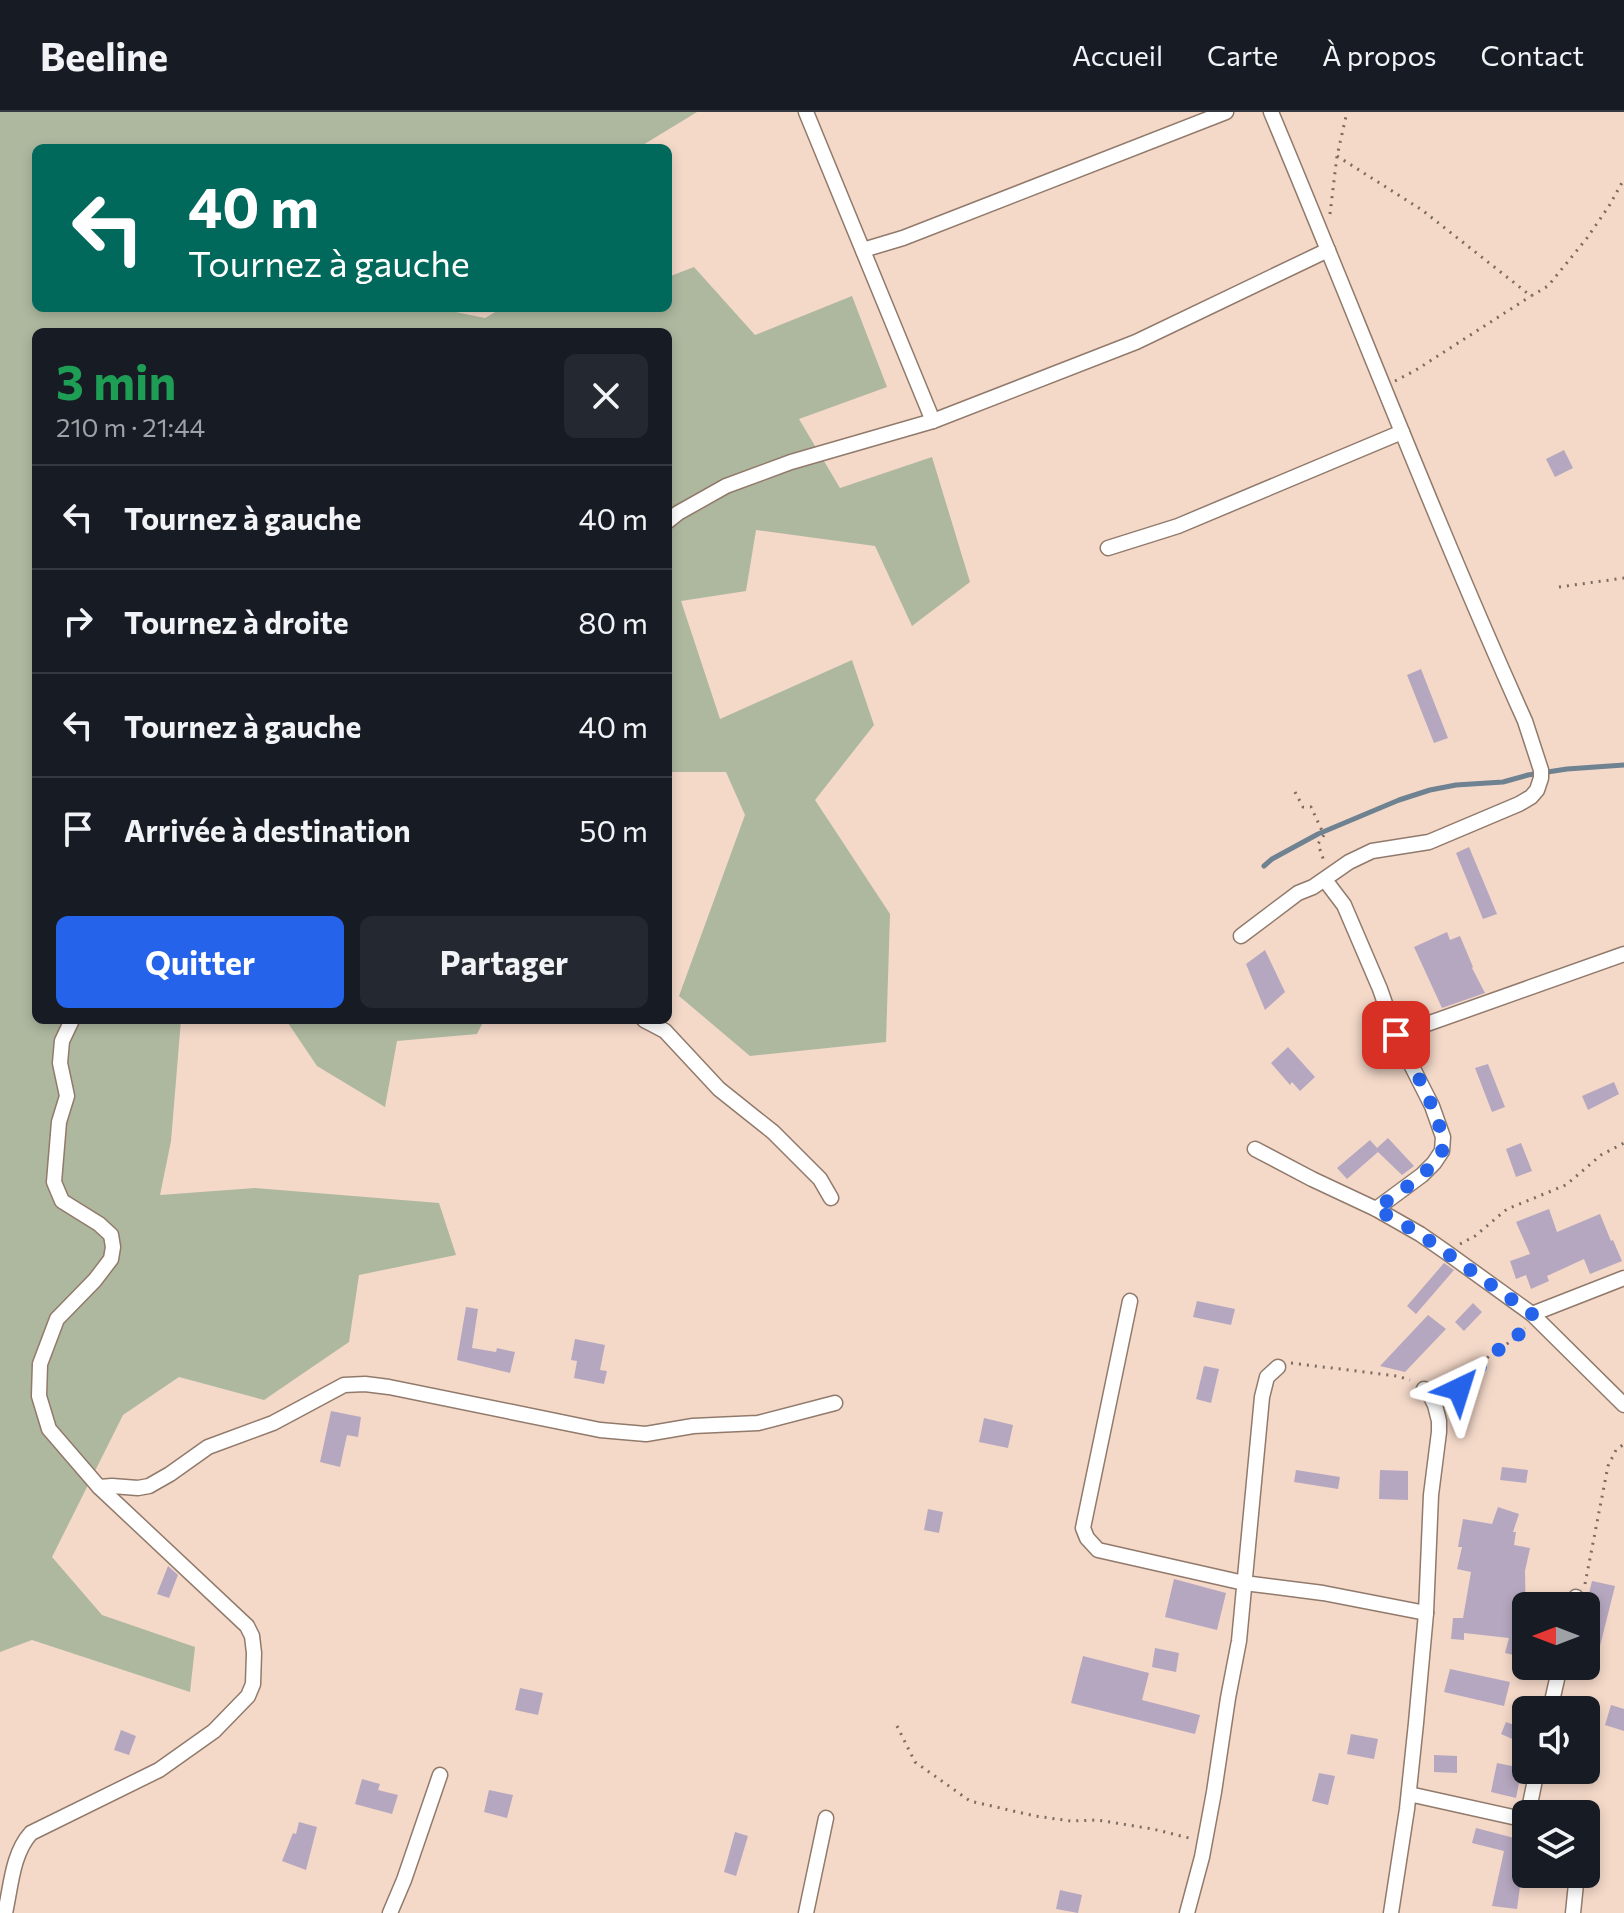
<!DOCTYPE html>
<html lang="fr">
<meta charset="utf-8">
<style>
:root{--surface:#171b24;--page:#242831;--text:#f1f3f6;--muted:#9ea1a6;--line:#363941;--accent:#2563eb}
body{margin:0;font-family:Commissioner,sans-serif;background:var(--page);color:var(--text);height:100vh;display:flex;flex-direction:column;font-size:30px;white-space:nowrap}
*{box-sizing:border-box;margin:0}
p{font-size:26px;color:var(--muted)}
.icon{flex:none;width:44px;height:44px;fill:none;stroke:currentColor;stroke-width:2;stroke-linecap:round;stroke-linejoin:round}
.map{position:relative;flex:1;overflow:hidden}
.side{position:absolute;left:32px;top:216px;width:640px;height:696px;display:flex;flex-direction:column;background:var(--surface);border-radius:12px;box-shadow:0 4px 12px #0003}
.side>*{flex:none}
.guide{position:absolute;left:32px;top:32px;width:640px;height:168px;border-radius:12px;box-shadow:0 4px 12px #0003;background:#00695c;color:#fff;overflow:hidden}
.needle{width:52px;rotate:270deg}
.controls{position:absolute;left:1512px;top:1480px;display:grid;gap:16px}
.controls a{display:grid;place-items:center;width:88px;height:88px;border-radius:12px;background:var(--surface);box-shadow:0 4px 12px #0003;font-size:40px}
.pin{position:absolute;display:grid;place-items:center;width:68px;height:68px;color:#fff;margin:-34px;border-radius:16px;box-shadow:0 4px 12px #0006}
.me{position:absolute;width:88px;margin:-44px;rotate:41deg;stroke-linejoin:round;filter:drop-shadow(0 0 6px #0008)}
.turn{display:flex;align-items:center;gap:28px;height:168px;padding:0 24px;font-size:36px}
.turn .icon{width:104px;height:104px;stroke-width:2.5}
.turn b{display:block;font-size:56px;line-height:68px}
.round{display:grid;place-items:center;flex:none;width:84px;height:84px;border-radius:12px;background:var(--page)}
.overview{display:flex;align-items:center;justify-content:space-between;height:136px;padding:0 24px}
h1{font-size:48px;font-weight:700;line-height:60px;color:#1e9e55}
.primary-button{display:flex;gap:16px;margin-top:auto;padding:16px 24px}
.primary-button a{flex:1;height:92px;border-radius:12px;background:var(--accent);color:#fff;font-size:32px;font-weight:700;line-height:92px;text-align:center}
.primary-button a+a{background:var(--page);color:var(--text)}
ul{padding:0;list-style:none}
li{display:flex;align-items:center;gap:24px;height:104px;padding:0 24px;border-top:2px solid var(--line)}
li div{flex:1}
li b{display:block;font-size:30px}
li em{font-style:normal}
header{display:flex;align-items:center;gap:48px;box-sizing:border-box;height:112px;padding:0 40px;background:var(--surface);border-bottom:2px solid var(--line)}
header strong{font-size:38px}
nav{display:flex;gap:44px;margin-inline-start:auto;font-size:28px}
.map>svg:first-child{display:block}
</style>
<header>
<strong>Beeline</strong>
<nav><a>Accueil</a><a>Carte</a><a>À propos</a><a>Contact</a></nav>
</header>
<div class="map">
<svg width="1624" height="1801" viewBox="0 0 1624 1801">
<rect width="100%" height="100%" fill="#f4d9c9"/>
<g fill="#aeb89f">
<path d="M 0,0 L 697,0 L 638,36 L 36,36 L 36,196 L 436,196 L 485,206 L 502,196 L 668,196 L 668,165 L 694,155 L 755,223 L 852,184 L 887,275 L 799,307 L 840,376 L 932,345 L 970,470 L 912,514 L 875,434 L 756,418 L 746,479 L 681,489 L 720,607 L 852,548 L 874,613 L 815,688 L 890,802 L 886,930 L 750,944 L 679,884 L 745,703 L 726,660 L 671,660 L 668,675 L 668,220 L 36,220 L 36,908 L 181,908 L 171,1029 L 160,1083 L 255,1076 L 439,1091 L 456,1143 L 359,1163 L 349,1230 L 264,1288 L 179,1265 L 123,1303 L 52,1445 L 102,1503 L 195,1535 L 190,1580 L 32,1528 L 0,1540 Z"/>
<path d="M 286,908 L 484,908 L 477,922 L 397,929 L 385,995 L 317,954 Z"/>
</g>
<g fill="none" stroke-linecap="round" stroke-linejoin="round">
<path stroke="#6e8291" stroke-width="5" d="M 1264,754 L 1272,747 L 1318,722 L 1399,688 L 1430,678 L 1456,673 L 1503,670 L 1528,663 L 1567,657 L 1624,653"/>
</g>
<g fill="#b5a7bf">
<path d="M 1564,338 L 1573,356 L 1555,365 L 1546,347 Z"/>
<path d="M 1421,557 L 1448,626 L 1434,631 L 1407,563 Z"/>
<path d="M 1469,735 L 1497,802 L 1483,807 L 1456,741 Z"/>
<path d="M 1447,820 L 1450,828 L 1460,824 L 1473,855 L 1472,856 L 1485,881 L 1442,896 L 1414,835 Z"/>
<path d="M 1265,838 L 1285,880 L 1265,898 L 1246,852 Z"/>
<path d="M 1288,935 L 1315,965 L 1300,979 L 1292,970 L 1290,973 L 1271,951 Z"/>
<path d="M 1488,952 L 1505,995 L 1492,1000 L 1475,956 Z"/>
<path d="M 1614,970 L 1619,982 L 1588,998 L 1582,984 Z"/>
<path d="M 1388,1026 L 1414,1054 L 1402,1063 L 1378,1040 L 1347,1067 L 1337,1056 L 1370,1028 L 1377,1036 Z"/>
<path d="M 1521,1031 L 1532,1059 L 1516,1065 L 1506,1037 Z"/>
<path d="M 1549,1097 L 1557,1120 L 1600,1102 L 1611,1129 L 1613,1128 L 1622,1149 L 1590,1162 L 1584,1147 L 1547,1164 L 1549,1169 L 1531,1177 L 1526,1163 L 1516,1167 L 1510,1149 L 1530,1142 L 1516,1110 Z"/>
<path d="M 1444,1151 L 1454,1158 L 1416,1202 L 1407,1194 Z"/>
<path d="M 1197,1189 L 1235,1197 L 1231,1213 L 1193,1205 Z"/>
<path d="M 1473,1191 L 1482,1200 L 1464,1219 L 1455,1210 Z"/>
<path d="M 466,1195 L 478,1197 L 472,1236 L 496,1240 L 497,1236 L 515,1240 L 510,1261 L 457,1248 Z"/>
<path d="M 1428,1203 L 1446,1217 L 1405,1260 L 1380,1254 Z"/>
<path d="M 575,1227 L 605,1233 L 600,1258 L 607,1259 L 604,1272 L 574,1266 L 577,1249 L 571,1248 Z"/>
<path d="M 1204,1254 L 1219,1257 L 1211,1291 L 1196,1287 Z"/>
<path d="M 331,1299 L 361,1305 L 358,1325 L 347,1323 L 340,1355 L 320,1350 Z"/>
<path d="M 984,1306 L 1013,1313 L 1008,1336 L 979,1330 Z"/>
<path d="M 1502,1355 L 1528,1358 L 1526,1371 L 1500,1368 Z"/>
<path d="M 1296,1358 L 1340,1365 L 1338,1377 L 1294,1370 Z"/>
<path d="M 1380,1358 L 1408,1359 L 1408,1388 L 1379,1387 Z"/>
<path d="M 1498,1395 L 1519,1402 L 1513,1420 L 1516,1420 L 1514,1433 L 1530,1436 L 1525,1459 L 1526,1513 L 1518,1544 L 1505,1541 L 1509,1526 L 1464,1521 L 1464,1528 L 1451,1527 L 1453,1506 L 1463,1506 L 1471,1460 L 1457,1457 L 1462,1435 L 1458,1435 L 1463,1407 L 1492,1412 Z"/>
<path d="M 928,1397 L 943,1400 L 939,1421 L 924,1418 Z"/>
<path d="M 168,1454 L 178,1463 L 169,1486 L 157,1482 Z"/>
<path d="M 1174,1467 L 1226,1481 L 1217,1518 L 1165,1505 Z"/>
<path d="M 1592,1469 L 1615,1474 L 1599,1538 L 1586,1534 L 1586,1494 Z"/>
<path d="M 1155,1536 L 1179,1541 L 1176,1560 L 1152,1555 Z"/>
<path d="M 1083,1544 L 1149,1561 L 1142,1588 L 1200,1603 L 1195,1622 L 1071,1591 Z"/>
<path d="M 1450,1557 L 1510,1570 L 1504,1594 L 1444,1580 Z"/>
<path d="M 520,1576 L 543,1581 L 538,1603 L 515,1598 Z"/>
<path d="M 1611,1593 L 1624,1597 L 1624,1619 L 1605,1613 Z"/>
<path d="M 1506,1610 L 1526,1617 L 1526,1633 L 1501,1622 Z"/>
<path d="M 121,1618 L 136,1624 L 129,1643 L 114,1638 Z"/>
<path d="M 1351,1622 L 1378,1627 L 1374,1647 L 1347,1642 Z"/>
<path d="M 1434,1643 L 1457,1644 L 1457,1661 L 1434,1660 Z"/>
<path d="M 1497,1651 L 1522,1656 L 1516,1686 L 1491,1680 Z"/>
<path d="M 1319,1661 L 1335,1664 L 1328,1693 L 1312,1689 Z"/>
<path d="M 362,1667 L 380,1672 L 378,1678 L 398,1683 L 392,1702 L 355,1692 Z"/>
<path d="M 489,1678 L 513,1683 L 507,1706 L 484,1700 Z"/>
<path d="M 299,1710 L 317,1715 L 306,1758 L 282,1749 L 293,1721 L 296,1722 Z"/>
<path d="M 1476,1716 L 1522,1728 L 1520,1737 L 1526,1738 L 1526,1775 L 1520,1774 L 1517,1797 L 1492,1794 L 1504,1739 L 1472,1731 Z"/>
<path d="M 735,1720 L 748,1724 L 736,1764 L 724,1760 Z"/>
<path d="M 1060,1778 L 1082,1783 L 1078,1801 L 1056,1797 Z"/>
</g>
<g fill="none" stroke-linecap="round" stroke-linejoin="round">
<defs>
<g id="minor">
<path d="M 806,0 L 933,309"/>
<path d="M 863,138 L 903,126 L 1226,0"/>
<path d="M 668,409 L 678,401 L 726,374 L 791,350 L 933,309 L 1136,230 L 1328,138"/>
<path d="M 1108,436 L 1178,414 L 1402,320"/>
<path d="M 1325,768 L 1344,793 L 1380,877 L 1396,923 L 1432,994 L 1443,1025 L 1442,1039 L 1434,1051 L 1422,1063 L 1376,1097"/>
<path d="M 1241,824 L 1298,781 L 1313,775 L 1349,750 L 1372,739 L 1429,730 L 1519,692 L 1531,685 L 1537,678 L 1541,666 L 1541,658 L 1525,609 C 1435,409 1356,203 1271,0"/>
<path d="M 644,908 L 665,919 L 719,977 L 773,1020 L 820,1067 L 831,1086"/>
<path d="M 1396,923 L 1624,842"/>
<path d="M 1255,1037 L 1312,1067 L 1376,1097 L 1420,1122 L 1446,1140 L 1532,1202 L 1624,1293"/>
<path d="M 1130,1189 L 1083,1416 L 1087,1426 L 1098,1438 L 1244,1471 L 1323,1481 L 1426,1501"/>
<path d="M 1532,1202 L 1624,1166"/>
<path d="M 99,1375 L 112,1374 L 138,1376 L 149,1374 L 170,1362 L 208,1335 L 273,1311 L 344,1273 L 365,1272 L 389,1275 L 600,1318 L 646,1322 L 693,1314 L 758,1311 L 835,1291"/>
<path d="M 1574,1494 L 1576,1485"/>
<path d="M 1550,1598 L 1560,1554"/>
<path d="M 1409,1682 L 1526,1708"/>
<path d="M 1528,1702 L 1537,1658"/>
<path d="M 5,1801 C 11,1775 12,1742 31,1721 L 159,1658 L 214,1619 L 248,1584 L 253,1572 L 254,1541 L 252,1524 L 247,1514 L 99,1375 L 49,1317 L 39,1284 L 40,1252 L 57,1207 L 95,1168 L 111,1147 L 113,1135 L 111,1123 L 99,1112 L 62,1089 L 54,1070 L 59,1010 L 67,984 L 60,951 L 62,929 L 72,908"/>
<path d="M 390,1801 L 404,1768 L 440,1663"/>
<path d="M 806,1801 L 826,1706"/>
<path d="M 1187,1801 L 1202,1745 L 1214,1680 L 1228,1586 L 1239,1529 L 1262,1285 L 1267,1265 L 1278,1255"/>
<path d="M 1391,1801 L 1407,1697 L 1416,1611 L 1426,1501 L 1431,1383 L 1439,1320 L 1439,1309 L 1435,1293 L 1430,1283 L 1424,1277"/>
<path d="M 1573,1801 L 1577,1762"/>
</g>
</defs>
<use href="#minor" stroke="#917a6b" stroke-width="17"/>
<g stroke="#7c6b61" stroke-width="3" stroke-dasharray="2 6" stroke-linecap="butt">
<path d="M 1337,44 L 1422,98 L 1531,184 L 1548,174 L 1587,126 L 1609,94 L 1624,67"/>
<path d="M 1330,102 L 1337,44 L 1347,0"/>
<path d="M 1395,269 L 1416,258 L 1531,184"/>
<path d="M 1559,475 L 1624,466"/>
<path d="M 1295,680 L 1303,695 L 1311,695 L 1324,723 L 1318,732 L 1324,749"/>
<path d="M 1460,1132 L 1475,1124 L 1507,1097 L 1566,1073 L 1601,1043 L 1624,1031"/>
<path d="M 1291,1251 L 1397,1264 L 1410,1268"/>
<path d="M 1449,1286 L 1473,1265 L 1484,1248 L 1514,1227 L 1525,1216"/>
<path d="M 1585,1472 L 1608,1354 L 1616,1338 L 1624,1332"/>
<path d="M 897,1614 L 915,1650 L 970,1689 L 1035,1704 L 1071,1709 L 1097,1708 L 1153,1717 L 1189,1726"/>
</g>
<use href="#minor" stroke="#fff" stroke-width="14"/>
</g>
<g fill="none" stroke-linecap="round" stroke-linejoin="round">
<path stroke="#2563eb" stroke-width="14" stroke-dasharray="0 25.2" d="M 1396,923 C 1408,946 1449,1016 1442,1039 C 1436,1057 1392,1085 1376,1097 L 1420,1122 L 1532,1202 L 1528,1213 L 1514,1227 L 1484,1248 L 1473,1265 L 1459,1277"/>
</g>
</svg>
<div class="controls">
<a><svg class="needle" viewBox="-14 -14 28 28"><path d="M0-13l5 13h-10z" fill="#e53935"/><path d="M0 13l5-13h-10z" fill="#9ea1a6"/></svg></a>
<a><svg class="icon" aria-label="sound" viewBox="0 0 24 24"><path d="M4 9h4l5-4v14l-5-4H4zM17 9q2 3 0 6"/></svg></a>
<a><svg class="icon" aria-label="layers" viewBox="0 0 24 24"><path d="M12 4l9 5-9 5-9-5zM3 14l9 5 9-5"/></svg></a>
</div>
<div class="pin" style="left:1396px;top:923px;background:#d93025"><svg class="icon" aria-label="arrive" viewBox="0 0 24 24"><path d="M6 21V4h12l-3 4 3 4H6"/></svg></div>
<svg class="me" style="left:1459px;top:1277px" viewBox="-20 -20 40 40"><path d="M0-17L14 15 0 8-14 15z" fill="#2563eb" stroke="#fff" stroke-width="4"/></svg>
<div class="guide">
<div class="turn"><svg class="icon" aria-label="left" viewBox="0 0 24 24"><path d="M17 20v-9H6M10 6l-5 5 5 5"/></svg><div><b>40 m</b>Tournez à gauche</div></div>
</div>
<section class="side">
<div class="overview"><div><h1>3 min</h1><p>210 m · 21:44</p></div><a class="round"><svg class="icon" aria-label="close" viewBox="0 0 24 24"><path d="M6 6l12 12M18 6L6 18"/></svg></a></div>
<ul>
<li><svg class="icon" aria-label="left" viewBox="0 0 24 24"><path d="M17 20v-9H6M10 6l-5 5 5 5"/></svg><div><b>Tournez à gauche</b></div><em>40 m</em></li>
<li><svg class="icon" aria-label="right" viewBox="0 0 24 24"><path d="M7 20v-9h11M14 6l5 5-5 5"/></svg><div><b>Tournez à droite</b></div><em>80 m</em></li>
<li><svg class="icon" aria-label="left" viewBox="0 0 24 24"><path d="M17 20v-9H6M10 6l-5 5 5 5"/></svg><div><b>Tournez à gauche</b></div><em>40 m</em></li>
<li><svg class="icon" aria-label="arrive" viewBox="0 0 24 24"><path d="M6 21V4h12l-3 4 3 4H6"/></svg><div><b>Arrivée à destination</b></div><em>50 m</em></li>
</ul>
<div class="primary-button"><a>Quitter</a><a>Partager</a></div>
</section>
</div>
